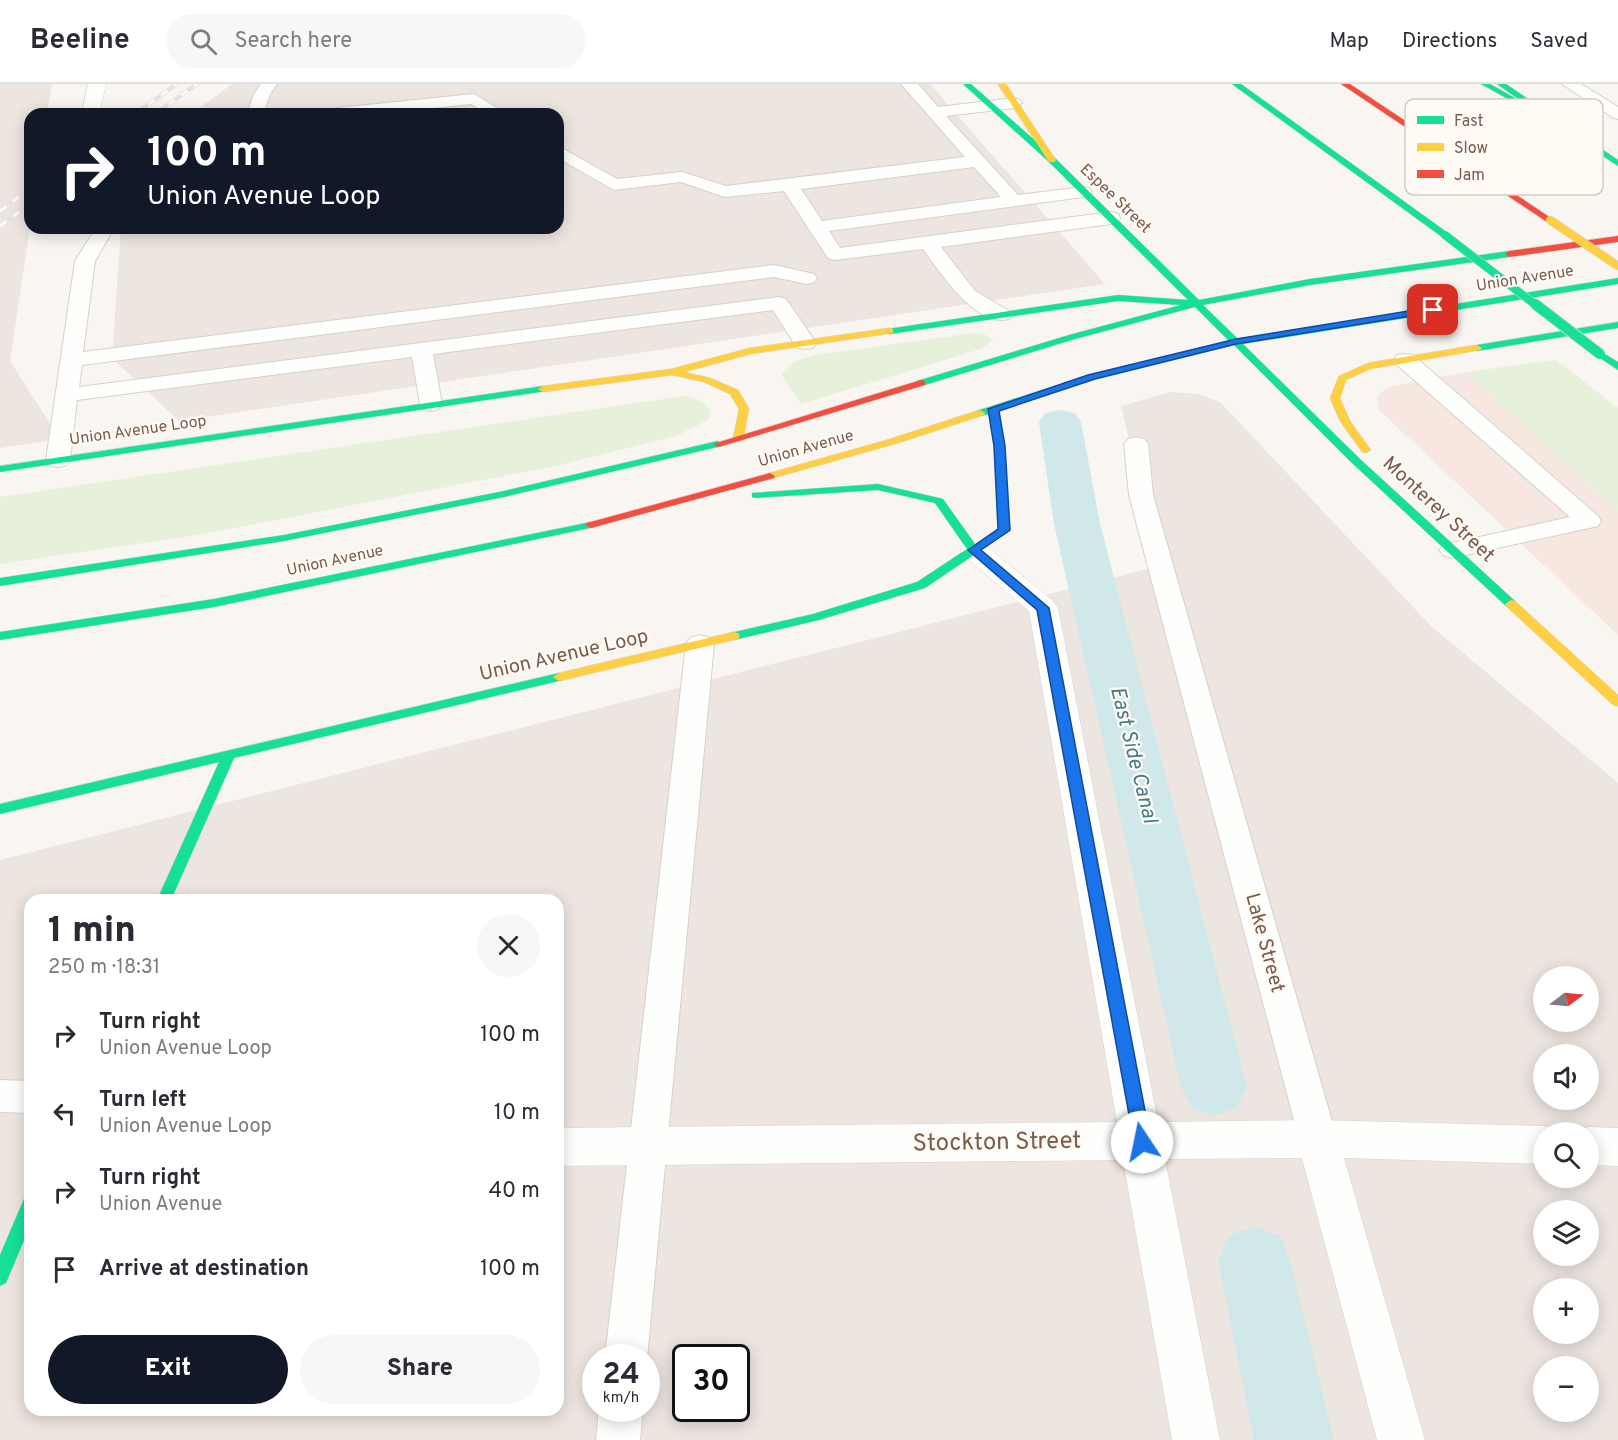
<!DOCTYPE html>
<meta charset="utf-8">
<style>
:root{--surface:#fff;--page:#f7f7f7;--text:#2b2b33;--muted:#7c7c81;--line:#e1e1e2;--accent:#111827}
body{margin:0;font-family:Overpass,sans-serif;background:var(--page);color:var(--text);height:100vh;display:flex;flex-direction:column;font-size:22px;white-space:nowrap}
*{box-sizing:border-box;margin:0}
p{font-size:20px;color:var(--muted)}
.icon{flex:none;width:33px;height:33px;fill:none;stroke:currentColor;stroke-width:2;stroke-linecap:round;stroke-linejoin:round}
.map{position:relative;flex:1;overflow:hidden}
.drawer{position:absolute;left:24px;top:810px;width:540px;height:522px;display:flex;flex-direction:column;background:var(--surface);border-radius:18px;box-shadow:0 3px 15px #0003}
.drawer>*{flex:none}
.banner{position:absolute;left:24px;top:24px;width:540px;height:126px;border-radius:18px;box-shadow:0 3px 15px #0003;background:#111827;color:#fff;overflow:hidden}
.needle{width:39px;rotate:74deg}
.fabs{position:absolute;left:1533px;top:882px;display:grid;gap:12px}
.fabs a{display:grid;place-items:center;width:66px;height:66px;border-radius:50%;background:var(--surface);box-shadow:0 3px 15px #0003;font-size:30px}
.speed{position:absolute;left:582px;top:1260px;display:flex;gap:12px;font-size:30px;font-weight:700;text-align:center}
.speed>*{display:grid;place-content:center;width:78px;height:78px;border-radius:50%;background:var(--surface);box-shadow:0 3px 15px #0003;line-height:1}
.speed small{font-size:15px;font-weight:400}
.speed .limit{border:3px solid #111;border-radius:9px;background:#fff;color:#111}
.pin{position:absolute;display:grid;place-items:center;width:51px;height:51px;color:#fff;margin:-26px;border-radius:12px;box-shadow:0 3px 9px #0006}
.me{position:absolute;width:66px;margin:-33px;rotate:349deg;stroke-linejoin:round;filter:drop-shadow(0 0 4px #0008)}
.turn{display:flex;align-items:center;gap:21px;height:126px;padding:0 24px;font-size:27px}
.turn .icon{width:78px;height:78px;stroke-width:2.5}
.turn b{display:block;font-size:42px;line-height:51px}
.round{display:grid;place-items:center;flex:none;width:63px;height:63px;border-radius:32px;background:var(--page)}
.headline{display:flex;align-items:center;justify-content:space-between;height:102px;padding:0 24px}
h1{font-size:36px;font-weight:800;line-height:45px}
.action{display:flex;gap:12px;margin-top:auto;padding:12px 24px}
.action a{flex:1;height:69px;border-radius:36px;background:var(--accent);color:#fff;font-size:24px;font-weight:800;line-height:69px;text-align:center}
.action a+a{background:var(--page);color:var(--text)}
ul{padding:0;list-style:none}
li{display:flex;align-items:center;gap:18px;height:78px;padding:0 24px}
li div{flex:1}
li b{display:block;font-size:22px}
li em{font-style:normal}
header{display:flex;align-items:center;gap:36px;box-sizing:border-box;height:84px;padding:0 30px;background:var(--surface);border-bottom:2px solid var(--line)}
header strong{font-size:28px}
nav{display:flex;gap:33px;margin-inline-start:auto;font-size:21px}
.search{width:420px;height:54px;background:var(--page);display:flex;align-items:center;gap:15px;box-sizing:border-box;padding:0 21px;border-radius:33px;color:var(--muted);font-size:22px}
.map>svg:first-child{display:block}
</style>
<header>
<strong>Beeline</strong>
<div class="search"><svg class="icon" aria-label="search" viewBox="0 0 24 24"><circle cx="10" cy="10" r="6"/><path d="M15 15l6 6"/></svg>Search here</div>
<nav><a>Map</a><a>Directions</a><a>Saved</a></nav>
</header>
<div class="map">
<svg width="1618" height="1356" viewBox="0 0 1618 1356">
<rect width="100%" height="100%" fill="#f9f5f0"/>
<path fill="#f6e8e1" d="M 1466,288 L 1618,427 L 1618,551 L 1379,326 L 1377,313 L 1388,303 Z"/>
<g fill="#ede5e0" fill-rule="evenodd">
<path d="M 0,0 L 52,0 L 47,30 L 30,30 L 30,143 L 10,277 L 60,355 L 0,364 Z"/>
<path d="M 232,0 L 930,0 L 1105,200 L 179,337 L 112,274 L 121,144 L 558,144 L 558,30 L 192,30 Z"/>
<path d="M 1171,308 L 1198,310 L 1221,319 L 1430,541 L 1618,699 L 1618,1356 L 0,1356 L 0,776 L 1159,482 L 1121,322 ZM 30,816 L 558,816 L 558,1326 L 30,1326 ZM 1544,892 L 1588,892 L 1588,938 L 1544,938 ZM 1544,970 L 1588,970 L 1588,1016 L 1544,1016 ZM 1544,1048 L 1588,1048 L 1588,1094 L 1544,1094 ZM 1544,1126 L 1588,1126 L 1588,1172 L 1544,1172 ZM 1544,1204 L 1588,1204 L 1588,1250 L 1544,1250 ZM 596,1274 L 646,1274 L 646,1324 L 596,1324 ZM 686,1274 L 736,1274 L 736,1324 L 686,1324 ZM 1544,1282 L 1588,1282 L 1588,1328 L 1544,1328 Z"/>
</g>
<g fill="#e7f0db">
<path d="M 974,249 L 984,250 L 993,256 L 981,265 L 801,320 L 782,291 C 789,277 802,275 816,271 Z"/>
<path d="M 1556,276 L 1618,324 L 1618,427 L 1466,288 Z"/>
<path d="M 684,312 C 695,314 706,317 711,329 L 708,336 L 676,352 L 555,382 L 198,451 L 0,480 L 0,413 Z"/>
</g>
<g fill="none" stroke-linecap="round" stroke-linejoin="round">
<g fill="#d0e8ea" fill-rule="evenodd">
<path d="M 1060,326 L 1075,329 L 1081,338 L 1100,440 L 1247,1003 L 1237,1023 L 1214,1032 L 1191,1023 L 1181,1003 L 1054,440 L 1039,338 L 1045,329 Z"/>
<path d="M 1254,1142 L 1280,1152 L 1290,1177 L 1334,1356 L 1254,1356 L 1218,1177 L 1228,1152 Z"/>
</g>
<defs>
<g id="lane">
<path d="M 261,0 L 277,0 L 270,10 L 263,30 L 247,30 L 254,10 Z"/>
<path d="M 901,0 L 918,0 L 938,23 L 1014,14 L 1020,16 L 1022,19 L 1014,24 L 946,32 L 1018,111 L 1083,103 L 1089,104 L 1092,108 L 1089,112 L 1083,113 L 829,147 L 840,164 L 1111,128 L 1118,130 L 1120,134 L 1118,138 L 1111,140 L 941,163 L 975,207 L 1009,227 L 1012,231 L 1009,235 C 976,244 940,188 923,165 L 835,176 L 828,174 L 784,107 L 725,113 L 681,98 L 614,106 L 558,74 L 558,62 L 617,95 L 682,88 L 726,102 L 965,73 ZM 974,83 L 1001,113 L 822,137 L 801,105 Z"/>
<path d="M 1562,0 L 1581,0 L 1618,23 L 1618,35 L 1612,33 Z"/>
<path d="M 474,10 L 507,30 L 487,30 L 471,20 L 376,30 L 320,30 L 328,25 Z"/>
<path d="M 96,144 L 114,144 L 95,177 L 83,268 L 774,181 L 814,190 L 817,194 L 814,198 L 807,200 L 774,193 L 82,281 L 79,303 L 779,213 L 786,215 L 816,259 L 813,264 L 805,265 L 797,264 L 773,226 L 433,270 L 442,320 L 439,325 L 431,327 L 423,325 L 420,320 L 412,273 L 77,316 L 70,376 L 66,381 L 58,383 L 50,381 L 46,376 L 75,177 Z"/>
<path d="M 1405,270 L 1413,271 L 1598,432 L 1601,437 L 1598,442 L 1452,474 L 1443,471 L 1439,466 L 1443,461 L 1570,433 L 1397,281 L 1394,276 L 1397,271 Z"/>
<path d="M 1136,353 L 1144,355 L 1148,360 L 1153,411 L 1337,1055 L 1331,1067 L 1318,1072 L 1305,1067 L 1299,1055 L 1129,411 L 1124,360 L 1128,355 Z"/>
<path d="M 700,551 L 710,554 L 714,560 L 647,1274 L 646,1276 L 646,1274 L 605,1274 L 686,560 L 690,554 Z"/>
<path d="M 0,996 L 30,997 L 30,1029 L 0,1028 Z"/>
<path d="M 599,1324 L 643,1324 L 640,1356 L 596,1356 Z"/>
</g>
<g id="street">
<path d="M 88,0 L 106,0 L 99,30 L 83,30 L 82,28 Z"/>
<path d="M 974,458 L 984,460 L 1053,517 L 1058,524 L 1158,1038 L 1318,1036 L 1544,1042 L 1559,1048 L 1544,1048 L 1544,1080 L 1344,1074 L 1425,1356 L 1377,1356 L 1302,1074 L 1165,1075 L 1220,1356 L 1172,1356 L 1123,1076 L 558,1082 L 558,1044 L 1117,1038 L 1029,527 L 964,472 L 960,466 L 964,460 Z"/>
<path d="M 1588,1043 L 1618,1044 L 1618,1082 L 1588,1081 L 1588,1048 L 1574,1048 Z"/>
</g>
<g id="fast">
<path d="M 963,0 L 971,0 L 1055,74 L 1199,216 L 1310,195 L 1509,167 L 1513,170 L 1509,173 L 1310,201 L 1203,221 L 1238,255 L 1618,194 L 1618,200 L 1243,260 L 1360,375 L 1515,517 L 1517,520 L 1515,523 L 1507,523 L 1352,379 L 1234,261 L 1095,295 L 998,326 L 1004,362 L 1010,446 L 1008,448 L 925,504 L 819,536 L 734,556 L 730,555 L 728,552 L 730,549 L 813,530 L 917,498 L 967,465 L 935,419 L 878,406 L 756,414 L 752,413 L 752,409 L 878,400 L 939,414 L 943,415 L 975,460 L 998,445 L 994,362 L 989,330 L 980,332 L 975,329 L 976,327 L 1089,291 L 1229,257 L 1195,223 L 1075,255 L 925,301 L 917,301 L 917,297 L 1069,251 L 1181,221 L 1118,217 L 890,250 L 887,249 L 887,245 L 1118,211 L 1188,216 L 1049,78 Z"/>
<path d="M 1232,0 L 1241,0 L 1448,149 L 1448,153 L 1442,153 Z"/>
<path d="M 1481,0 L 1490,0 L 1524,19 L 1497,0 L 1506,0 L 1618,76 L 1618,82 L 1562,45 Z"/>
<path d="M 1618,238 L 1618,244 L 1477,267 L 1472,264 L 1477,261 Z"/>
<path d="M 1600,267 L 1618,278 L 1618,286 L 1597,272 L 1595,270 Z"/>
<path d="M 543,302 L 547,303 L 547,307 L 0,388 L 0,382 Z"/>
<path d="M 718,357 L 723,360 L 722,362 L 504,413 L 284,457 L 0,502 L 0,494 L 284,451 L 504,407 Z"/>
<path d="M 591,438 L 595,439 L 595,443 L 214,523 L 0,556 L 0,548 L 214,515 Z"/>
<path d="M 559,589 L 563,590 L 565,593 L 563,596 L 234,674 L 171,816 L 157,816 L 219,678 L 0,730 L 0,720 Z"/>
<path d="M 30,1113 L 30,1142 L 6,1199 L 0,1202 L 0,1171 L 24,1115 Z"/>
</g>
<g id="slow">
<path d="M 998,0 L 1006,0 L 1056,76 L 1055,78 L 1049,78 Z"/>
<path d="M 890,244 L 893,245 L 893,249 L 751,270 L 684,288 L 710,294 L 738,306 L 749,325 L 743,355 L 738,358 L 733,355 L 739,325 L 730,310 L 704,298 L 672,291 L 543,308 L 538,305 L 543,302 L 671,285 L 750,264 Z"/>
<path d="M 1477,261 L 1482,264 L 1480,266 L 1370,285 L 1346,296 L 1340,314 L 1350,337 L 1371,366 L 1366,369 L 1362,368 L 1340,337 L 1330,314 L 1339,292 L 1368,279 Z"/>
<path d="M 980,326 L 985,329 L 984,331 L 898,359 L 770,395 L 765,392 L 766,390 L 890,355 Z"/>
<path d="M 1511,516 L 1515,517 L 1618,611 L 1618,622 L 1613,621 L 1507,523 L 1505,520 Z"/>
<path d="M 734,548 L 738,549 L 740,552 L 738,555 L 559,597 L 553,593 L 559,589 Z"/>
</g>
<g id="jam">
<path d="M 1341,0 L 1350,0 L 1554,136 L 1547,138 Z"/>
<path d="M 1618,152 L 1618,158 L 1509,173 L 1505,170 L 1509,167 Z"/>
<path d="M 921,296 L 925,297 L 925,301 L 722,362 L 718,363 L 713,360 Z"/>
<path d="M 770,389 L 775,392 L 774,394 L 591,444 L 585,441 L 587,439 Z"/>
</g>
</defs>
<use href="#lane" stroke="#d7d1cb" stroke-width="2"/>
<use href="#street" stroke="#d7d1cb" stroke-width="1"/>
<use href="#fast" stroke="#d9d2cb" stroke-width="1"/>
<use href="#slow" stroke="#d9d2cb" stroke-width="1"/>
<use href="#jam" stroke="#d9d2cb" stroke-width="1"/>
<use href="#lane" fill="#fefefd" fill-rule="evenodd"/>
<use href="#street" fill="#fefefd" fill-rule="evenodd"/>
<use href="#fast" fill="#16e098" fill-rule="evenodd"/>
<use href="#slow" fill="#ffcf43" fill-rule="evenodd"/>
<use href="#jam" fill="#f24e42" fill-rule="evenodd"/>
<defs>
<g id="rail">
<path d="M 135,30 L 177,0"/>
<path d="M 155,30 L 197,0"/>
<path d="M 0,127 L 30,105"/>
<path d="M 0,142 L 30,120"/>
</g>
</defs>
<use href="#rail" stroke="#e6e3e7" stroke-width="4.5"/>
<use href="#rail" stroke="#fffaf3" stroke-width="3" stroke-dasharray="8" stroke-linecap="butt"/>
<defs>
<path id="fast-bridge-far1" d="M 1445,151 L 1537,222"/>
<path id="fast-bridge" d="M 1535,220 L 1600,270"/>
<path id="slow-bridge" d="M 1550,136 L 1618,182"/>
</defs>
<use href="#fast-bridge-far1" stroke="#dad1cc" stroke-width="9" stroke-linecap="butt"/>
<use href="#fast-bridge" stroke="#dad1cc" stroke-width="12" stroke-linecap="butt"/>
<use href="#slow-bridge" stroke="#dad1cc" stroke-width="9" stroke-linecap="butt"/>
<use href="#fast-bridge-far1" stroke="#16e098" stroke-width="8"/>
<use href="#fast-bridge" stroke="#16e098" stroke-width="10"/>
<use href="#slow-bridge" stroke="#ffcf43" stroke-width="8"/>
</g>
<path fill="#1a73e8" stroke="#114b97" stroke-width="1.5" d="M 1433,223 L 1437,226 L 1436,228 L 1236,260 L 1095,295 L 999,327 L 1005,362 L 1010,446 L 981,466 L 1049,524 L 1151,1058 L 1149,1063 L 1142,1065 L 1136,1063 L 1134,1058 L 1037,526 L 968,466 L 998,445 L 994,362 L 988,325 L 1088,291 L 1236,255 Z"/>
<g text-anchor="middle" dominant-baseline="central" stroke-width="4.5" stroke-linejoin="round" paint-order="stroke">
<g font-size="16" fill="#7a5c4d" stroke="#fffaf3">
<text transform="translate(1115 115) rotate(44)">Espee Street</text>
<text transform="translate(1525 195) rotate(-9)">Union Avenue</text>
<text transform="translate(138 347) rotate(-8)">Union Avenue Loop</text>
<text transform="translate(806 365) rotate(-16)">Union Avenue</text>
<text transform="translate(335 477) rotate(-12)">Union Avenue</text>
</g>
<g font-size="20" fill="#7a5c4d" stroke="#fffaf3">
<text transform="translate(1438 426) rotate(43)">Monterey Street</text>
<text transform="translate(564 572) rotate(-13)">Union Avenue Loop</text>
<text transform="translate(1264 859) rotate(75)">Lake Street</text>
</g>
<g font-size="21" font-style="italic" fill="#437c86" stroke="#fffaf3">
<text transform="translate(1133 671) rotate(76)">East Side Canal</text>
</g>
<g font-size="24" fill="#7a5c4d" stroke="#fffaf3">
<text transform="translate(997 1059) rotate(-1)">Stockton Street</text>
</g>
</g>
<rect x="1405" y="15" width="198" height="96" rx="9" fill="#fffaf3" stroke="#d7cbc1" stroke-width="1.5"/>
<rect x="1417" y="32" width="27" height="8" fill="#16e098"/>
<rect x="1417" y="59" width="27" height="8" fill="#ffcf43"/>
<rect x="1417" y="86" width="27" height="8" fill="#f24e42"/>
<g font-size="16" fill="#7a5c4d">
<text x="1454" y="42">Fast</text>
<text x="1454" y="69">Slow</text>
<text x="1454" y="96">Jam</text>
</g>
</svg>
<div class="fabs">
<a><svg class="needle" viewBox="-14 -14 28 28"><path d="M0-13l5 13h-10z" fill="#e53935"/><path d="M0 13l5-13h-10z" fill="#7c7c81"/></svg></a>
<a><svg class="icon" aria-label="sound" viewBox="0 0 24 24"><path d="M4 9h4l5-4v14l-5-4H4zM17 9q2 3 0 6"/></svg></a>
<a><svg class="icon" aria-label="search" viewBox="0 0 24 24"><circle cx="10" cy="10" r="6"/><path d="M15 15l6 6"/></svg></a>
<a><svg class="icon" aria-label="layers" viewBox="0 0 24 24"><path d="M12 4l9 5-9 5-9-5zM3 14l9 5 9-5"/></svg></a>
<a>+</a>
<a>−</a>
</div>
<div class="speed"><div>24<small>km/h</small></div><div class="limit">30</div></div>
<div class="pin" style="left:1433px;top:226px;background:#d93025"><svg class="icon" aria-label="arrive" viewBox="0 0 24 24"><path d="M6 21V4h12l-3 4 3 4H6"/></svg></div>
<svg class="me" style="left:1142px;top:1058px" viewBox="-20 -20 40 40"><circle r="19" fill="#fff"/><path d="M0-13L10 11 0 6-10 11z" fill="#1a73e8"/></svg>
<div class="banner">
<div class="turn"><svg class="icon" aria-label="right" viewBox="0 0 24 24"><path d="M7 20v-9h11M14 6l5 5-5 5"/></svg><div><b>100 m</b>Union Avenue Loop</div></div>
</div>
<section class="drawer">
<div class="headline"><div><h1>1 min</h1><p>250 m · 18:31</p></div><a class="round"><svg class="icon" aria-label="close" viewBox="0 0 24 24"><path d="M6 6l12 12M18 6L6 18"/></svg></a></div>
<ul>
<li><svg class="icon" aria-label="right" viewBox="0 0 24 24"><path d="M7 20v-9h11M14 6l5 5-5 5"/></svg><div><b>Turn right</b><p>Union Avenue Loop</p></div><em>100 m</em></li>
<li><svg class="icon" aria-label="left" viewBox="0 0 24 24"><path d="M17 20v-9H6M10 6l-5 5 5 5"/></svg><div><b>Turn left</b><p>Union Avenue Loop</p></div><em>10 m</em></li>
<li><svg class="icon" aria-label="right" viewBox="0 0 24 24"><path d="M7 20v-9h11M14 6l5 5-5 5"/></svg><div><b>Turn right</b><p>Union Avenue</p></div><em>40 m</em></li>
<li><svg class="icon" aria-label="arrive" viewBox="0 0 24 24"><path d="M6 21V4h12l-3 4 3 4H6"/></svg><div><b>Arrive at destination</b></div><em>100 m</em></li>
</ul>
<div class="action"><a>Exit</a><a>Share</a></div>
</section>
</div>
